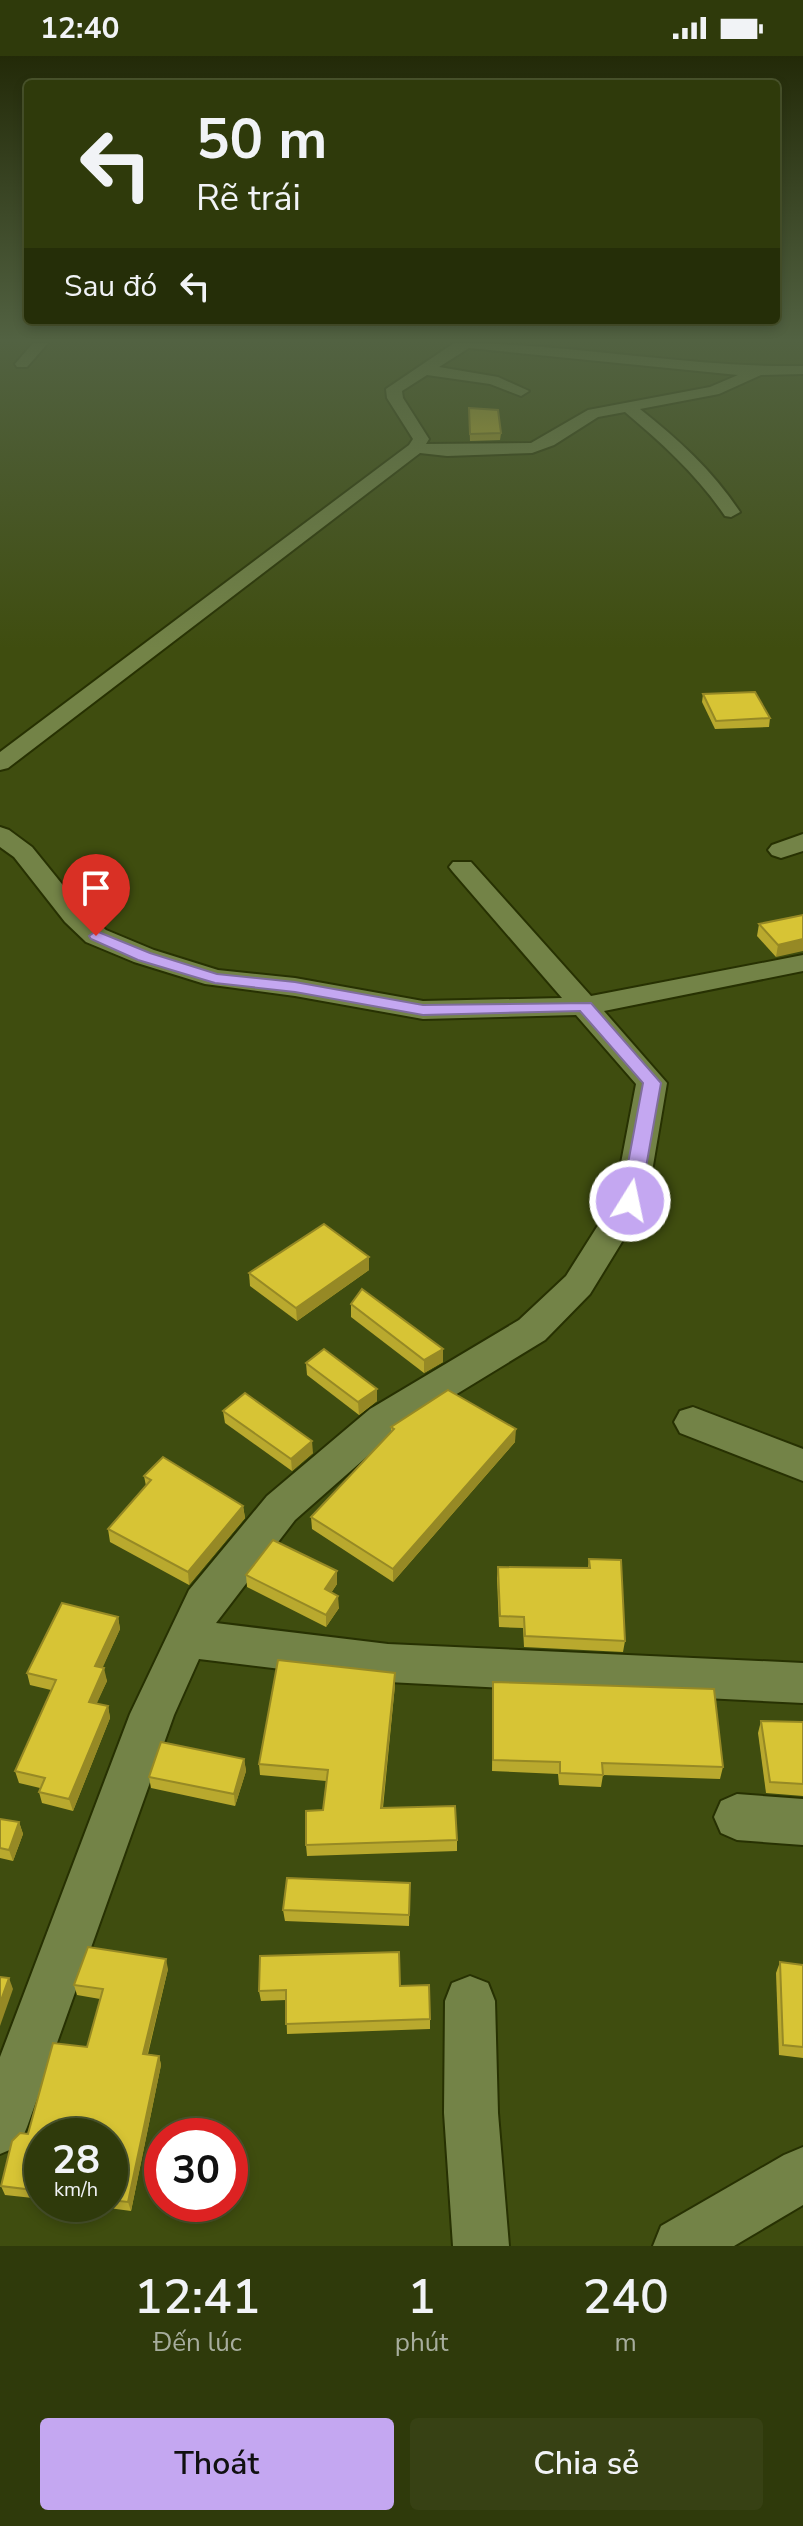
<!DOCTYPE html>
<html lang="vi">
<meta charset="utf-8">
<style>
:root{--surface:#2f3a0b;--page:#374114;--text:#f1f3f6;--muted:#a7ad9d;--line:#4a542c;--accent:#c4a7f1}
body{margin:0;font-family:"Nunito Sans",sans-serif;background:var(--page);color:var(--text);height:100vh;display:flex;flex-direction:column;font-size:30px;white-space:nowrap}
*{box-sizing:border-box;margin:0}
p{font-size:26px;color:var(--muted)}
.icon{flex:none;width:44px;height:44px;fill:none;stroke:currentColor;stroke-width:2;stroke-linecap:round;stroke-linejoin:round}
.map{position:relative;height:2190px;overflow:hidden}
.side{display:flex;flex-direction:column;background:var(--surface);flex:1}
.side>*{flex:none}
.top-card{position:absolute;left:24px;top:24px;width:756px;height:244px;border-radius:8px;box-shadow:0 4px 12px #0003,0 0 0 2px var(--line);background:#2f3a0b;color:var(--text);overflow:hidden}
.speed{position:absolute;left:24px;top:2062px;display:flex;gap:16px;font-size:40px;font-weight:700;text-align:center}
.speed>*{display:grid;place-content:center;width:104px;height:104px;border-radius:50%;background:var(--surface);box-shadow:0 4px 12px #0003,0 0 0 2px var(--line);line-height:1}
.speed small{font-size:20px;font-weight:400}
.speed .limit{border:12px solid #d22;background:#fff;color:#111}
.pin{position:absolute;display:grid;place-items:center;width:68px;height:68px;color:#fff;margin:-82px -34px;border-radius:50% 50% 50% 0;rotate:-45deg;box-shadow:0 0 8px #0007}
.pin .icon{rotate:45deg}
.me{position:absolute;width:88px;margin:-44px;rotate:10deg;stroke-linejoin:round;filter:drop-shadow(0 0 6px #0008)}
.turn{display:flex;align-items:center;gap:28px;height:168px;padding:0 40px;font-size:36px}
.turn .icon{width:104px;height:104px;stroke-width:2.5}
.turn b{display:block;font-size:56px;line-height:68px}
.then{display:flex;align-items:center;height:76px;padding:0 40px;background:#0003;gap:16px;font-size:30px}
.eta{display:flex;justify-content:space-evenly;align-items:center;height:136px;text-align:center}
.eta b{font-size:48px;font-weight:600;line-height:56px}
.button{display:flex;gap:16px;margin-top:auto;padding:16px 40px}
.button a{flex:1;height:92px;border-radius:8px;background:var(--accent);color:#111;font-size:32px;font-weight:600;line-height:92px;text-align:center}
.button a+a{background:var(--page);color:var(--text)}
.status{display:flex;justify-content:space-between;align-items:center;height:56px;padding:0 40px;background:var(--surface);direction:ltr}
.status svg{height:22px;fill:currentColor}
.map>svg:first-child{display:block}
</style>
<div class="status"><b>12:40</b><svg viewBox="0 0 49 12"><path d="M0 12V9h3v3zM5 12V6h3v6zM10 12V3h3v9zM15 12V0h3v12zM26 1h20v11H26zM47 4h2v5h-2z"/></svg></div>
<div class="map">
<svg width="803" height="2190" viewBox="0 0 803 2190">
<rect width="100%" height="100%" fill="#3f4d0f"/>
<g fill="none" stroke-linecap="round" stroke-linejoin="round">
<defs>
<g id="minor">
<path d="M 33,287 L 48,287 L 27,311 L 17,311 L 15,308 Z"/>
<path d="M 454,287 C 571,287 686,312 803,310 L 803,318 L 761,319 L 719,338 L 640,353 C 679,384 713,415 740,456 L 731,461 L 725,460 C 697,419 663,388 625,356 L 598,361 L 554,389 L 532,397 L 447,400 L 420,397 L 8,712 L 0,714 L 0,696 L 409,389 L 413,383 L 387,342 L 386,333 ZM 469,292 L 738,319 L 710,331 L 588,354 L 531,387 L 426,388 L 429,383 L 403,342 L 402,335 L 427,319 L 490,328 L 521,340 L 529,335 L 498,321 L 439,311 Z"/>
<path d="M 0,771 L 9,774 L 32,791 L 83,854 L 106,874 L 154,894 L 218,914 L 295,922 L 423,945 L 562,942 L 453,816 L 449,811 L 453,806 L 471,806 L 591,940 L 803,899 L 803,915 L 604,955 L 667,1027 L 647,1145 L 590,1238 L 545,1284 L 396,1375 L 295,1464 L 216,1567 L 388,1588 L 803,1607 L 803,1647 L 388,1626 L 199,1603 L 174,1659 L 27,2071 L 19,2090 L 0,2098 L 0,2001 L 130,1658 L 189,1534 L 267,1440 L 370,1353 L 519,1264 L 566,1220 L 614,1144 L 636,1028 L 576,959 L 423,963 L 295,940 L 205,928 L 134,906 L 86,886 L 65,866 L 14,801 L 0,791 Z"/>
<path d="M 803,778 L 803,795 L 781,802 L 772,799 L 768,794 L 772,789 Z"/>
<path d="M 693,1351 L 803,1393 L 803,1425 L 680,1377 L 674,1366 L 680,1355 Z"/>
<path d="M 737,1738 L 803,1743 L 803,1789 L 737,1784 L 721,1777 L 714,1761 L 721,1745 Z"/>
<path d="M 470,1920 L 488,1927 L 495,1945 L 498,2057 L 509,2190 L 453,2190 L 444,2057 L 445,1945 L 452,1927 Z"/>
<path d="M 803,2091 L 803,2149 L 734,2190 L 653,2190 L 661,2170 L 784,2099 Z"/>
</g>
</defs>
<use href="#minor" stroke="#273102" stroke-width="4"/>
<use href="#minor" fill="#738347" fill-rule="evenodd"/>
</g>
<g fill="#b9a92e">
<path d="M 469,359 L 501,377 L 500,384 L 470,385 Z"/>
<path d="M 703,638 L 770,662 L 769,671 L 715,673 L 702,646 Z"/>
<path d="M 803,859 L 776,901 L 757,880 L 759,868 Z"/>
<path d="M 369,1214 L 297,1265 L 250,1230 L 249,1217 Z"/>
<path d="M 351,1248 L 443,1306 L 424,1317 L 351,1261 Z"/>
<path d="M 306,1307 L 377,1333 L 377,1345 L 359,1359 L 307,1319 Z"/>
<path d="M 223,1355 L 313,1397 L 292,1415 L 225,1367 Z"/>
<path d="M 391,1371 L 515,1386 L 393,1526 L 312,1473 L 311,1461 L 391,1376 Z"/>
<path d="M 144,1420 L 243,1450 L 245,1462 L 189,1529 L 110,1486 L 108,1473 L 146,1430 Z"/>
<path d="M 589,1503 L 625,1585 L 623,1596 L 524,1591 L 523,1572 L 499,1571 L 497,1522 L 498,1511 L 588,1512 Z"/>
<path d="M 246,1519 L 337,1528 L 331,1537 L 339,1552 L 326,1571 L 247,1531 Z"/>
<path d="M 118,1561 L 120,1573 L 102,1612 L 107,1625 L 96,1648 L 108,1650 L 110,1662 L 73,1755 L 42,1747 L 39,1736 L 40,1732 L 19,1727 L 15,1715 L 51,1634 L 30,1629 L 27,1617 Z"/>
<path d="M 493,1626 L 723,1711 L 720,1723 L 603,1719 L 601,1731 L 559,1729 L 558,1718 L 492,1715 Z"/>
<path d="M 395,1629 L 383,1752 L 457,1784 L 457,1795 L 307,1800 L 306,1789 L 323,1754 L 326,1725 L 260,1719 L 259,1708 Z"/>
<path d="M 761,1665 L 803,1666 L 803,1740 L 766,1737 L 758,1677 Z"/>
<path d="M 244,1703 L 246,1715 L 235,1750 L 151,1732 L 149,1721 Z"/>
<path d="M 0,1763 L 19,1766 L 23,1778 L 13,1805 L 0,1802 Z"/>
<path d="M 410,1827 L 409,1870 L 285,1865 L 283,1854 Z"/>
<path d="M 780,1906 L 803,1909 L 803,2002 L 779,1999 L 776,1917 Z"/>
<path d="M 168,1913 L 148,1998 L 159,2000 L 161,2009 L 131,2155 L 79,2148 L 110,2148 L 110,2080 L 42,2080 L 42,2143 L 5,2139 L 1,2130 L 87,1991 L 100,1943 L 77,1939 L 74,1929 Z"/>
<path d="M 400,1930 L 430,1963 L 430,1973 L 287,1978 L 286,1944 L 261,1945 L 259,1935 Z"/>
</g>
<g fill="#968925">
<path d="M 803,883 L 803,895 L 776,901 L 778,889 Z"/>
<path d="M 369,1201 L 369,1214 L 297,1265 L 296,1252 Z"/>
<path d="M 443,1293 L 443,1306 L 424,1317 L 424,1304 Z"/>
<path d="M 377,1333 L 377,1345 L 359,1359 L 358,1346 Z"/>
<path d="M 516,1373 L 515,1386 L 393,1526 L 393,1513 Z"/>
<path d="M 312,1385 L 313,1397 L 292,1415 L 291,1403 Z"/>
<path d="M 243,1450 L 245,1462 L 189,1529 L 188,1516 Z"/>
<path d="M 337,1515 L 337,1528 L 325,1546 L 325,1533 Z"/>
<path d="M 338,1540 L 339,1552 L 326,1571 L 326,1559 Z"/>
<path d="M 118,1561 L 120,1573 L 98,1622 L 95,1610 Z"/>
<path d="M 104,1612 L 107,1625 L 92,1658 L 89,1646 Z"/>
<path d="M 395,1617 L 395,1629 L 381,1764 L 381,1752 Z"/>
<path d="M 108,1650 L 110,1662 L 73,1755 L 69,1743 Z"/>
<path d="M 244,1703 L 246,1715 L 235,1750 L 234,1738 Z"/>
<path d="M 19,1766 L 23,1778 L 13,1805 L 9,1794 Z"/>
<path d="M 166,1903 L 168,1913 L 145,2008 L 143,1998 Z"/>
<path d="M 9,1922 L 13,1933 L 0,1970 L 0,1947 Z"/>
<path d="M 159,2000 L 161,2009 L 131,2155 L 128,2146 Z"/>
</g>
<g fill="#d7c435" stroke="#968925" stroke-width="2">
<path d="M 469,352 L 498,354 L 501,377 L 470,378 Z"/>
<path d="M 755,636 L 770,662 L 716,665 L 703,638 Z"/>
<path d="M 803,859 L 803,883 L 778,889 L 759,868 Z"/>
<path d="M 324,1168 L 369,1201 L 296,1252 L 249,1217 Z"/>
<path d="M 362,1233 L 443,1293 L 424,1304 L 351,1248 Z"/>
<path d="M 324,1293 L 377,1333 L 358,1346 L 306,1307 Z"/>
<path d="M 448,1334 L 516,1373 L 393,1513 L 311,1461 L 394,1373 L 391,1371 Z"/>
<path d="M 245,1337 L 312,1385 L 291,1403 L 223,1355 Z"/>
<path d="M 163,1401 L 243,1450 L 188,1516 L 108,1473 L 151,1424 L 144,1420 Z"/>
<path d="M 273,1484 L 337,1515 L 325,1533 L 338,1540 L 326,1559 L 246,1519 Z"/>
<path d="M 589,1503 L 621,1504 L 625,1585 L 525,1580 L 524,1561 L 500,1560 L 498,1511 L 590,1512 Z"/>
<path d="M 62,1547 L 118,1561 L 95,1610 L 104,1612 L 89,1646 L 108,1650 L 69,1743 L 39,1736 L 45,1722 L 15,1715 L 56,1624 L 27,1617 Z"/>
<path d="M 278,1604 L 395,1617 L 381,1752 L 455,1750 L 457,1784 L 306,1789 L 306,1755 L 323,1754 L 328,1714 L 259,1708 Z"/>
<path d="M 493,1626 L 714,1633 L 723,1711 L 602,1707 L 603,1719 L 560,1717 L 560,1706 L 493,1704 Z"/>
<path d="M 761,1665 L 803,1666 L 803,1728 L 770,1726 Z"/>
<path d="M 161,1686 L 244,1703 L 234,1738 L 149,1721 Z"/>
<path d="M 0,1763 L 19,1766 L 9,1794 L 0,1792 Z"/>
<path d="M 287,1822 L 410,1827 L 409,1859 L 283,1854 Z"/>
<path d="M 88,1891 L 166,1903 L 143,1998 L 159,2000 L 128,2146 L 110,2144 L 110,2080 L 42,2080 L 42,2135 L 1,2130 L 12,2085 L 20,2077 L 28,2078 L 53,1987 L 87,1991 L 103,1933 L 74,1929 Z"/>
<path d="M 399,1896 L 400,1930 L 429,1929 L 430,1963 L 286,1968 L 286,1934 L 259,1935 L 260,1900 Z"/>
<path d="M 780,1906 L 803,1909 L 803,1991 L 783,1989 Z"/>
<path d="M 0,1921 L 9,1922 L 0,1947 Z"/>
</g>
<linearGradient id="sky" x2="0" y2="1"><stop stop-color="#232a08"/><stop offset="0.48" stop-color="#526242"/><stop offset="1" stop-color="#526242" stop-opacity="0"/></linearGradient>
<rect width="803" height="593" fill="url(#sky)"/>
<path fill="#c4a7f1" stroke="#7f6d9d" stroke-width="2" d="M 96,875 L 150,897 L 217,918 L 295,926 L 423,949 L 591,947 L 661,1027 L 640,1145 L 630,1152 L 621,1145 L 643,1027 L 580,955 L 423,959 L 295,936 L 215,927 L 138,904 L 91,883 L 89,880 Z"/>
</svg>
<div class="speed"><div>28<small>km/h</small></div><div class="limit">30</div></div>
<div class="pin" style="left:96px;top:880px;background:#d93025"><svg class="icon" aria-label="arrive" viewBox="0 0 24 24"><path d="M6 21V4h12l-3 4 3 4H6"/></svg></div>
<svg class="me" style="left:630px;top:1145px" viewBox="-20 -20 40 40"><circle r="17" fill="#c4a7f1" stroke="#fff" stroke-width="3"/><path d="M0-11L8 9 0 5-8 9z" fill="#fff"/></svg>
<div class="top-card">
<div class="turn"><svg class="icon" aria-label="left" viewBox="0 0 24 24"><path d="M17 20v-9H6M10 6l-5 5 5 5"/></svg><div><b>50 m</b>Rẽ trái</div></div>
<div class="then">Sau đó<svg class="icon" aria-label="left" viewBox="0 0 24 24"><path d="M17 20v-9H6M10 6l-5 5 5 5"/></svg></div>
</div>
</div>
<section class="side">
<div class="eta">
<div><b>12:41</b><p>Đến lúc</p></div>
<div><b>1</b><p>phút</p></div>
<div><b>240</b><p>m</p></div>
</div>
<div class="button"><a>Thoát</a><a>Chia sẻ</a></div>
</section>
